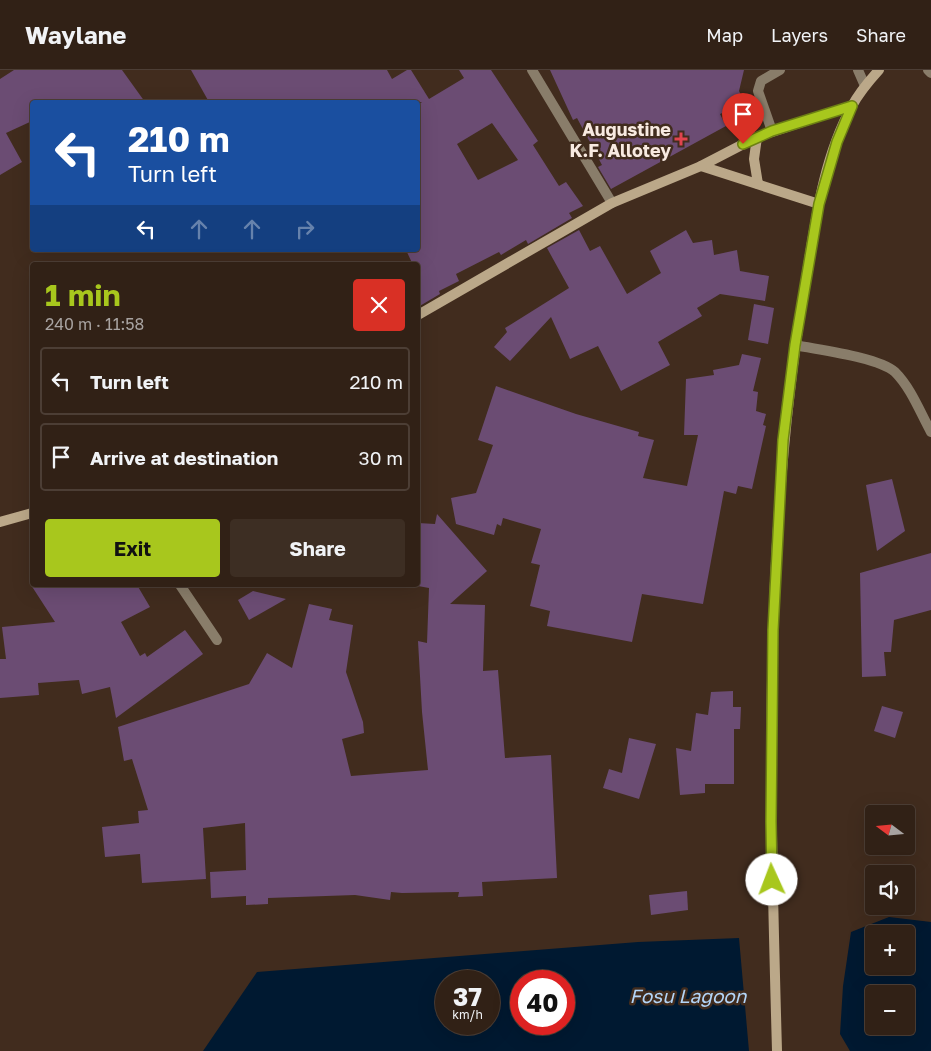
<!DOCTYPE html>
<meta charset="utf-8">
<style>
:root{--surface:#312116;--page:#3d2e23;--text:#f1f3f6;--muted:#a8a3a1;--line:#4c3e35;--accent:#a8c71d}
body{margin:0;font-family:"Golos Text",sans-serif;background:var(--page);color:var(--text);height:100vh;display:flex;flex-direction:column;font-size:19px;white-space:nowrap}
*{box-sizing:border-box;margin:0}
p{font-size:16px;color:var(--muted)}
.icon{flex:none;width:28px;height:28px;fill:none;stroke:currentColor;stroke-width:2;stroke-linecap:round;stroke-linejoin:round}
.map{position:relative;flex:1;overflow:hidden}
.panel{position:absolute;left:30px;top:192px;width:390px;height:325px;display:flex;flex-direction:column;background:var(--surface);border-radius:5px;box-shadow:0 5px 20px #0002,0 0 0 1px var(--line)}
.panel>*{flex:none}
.guide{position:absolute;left:30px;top:30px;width:390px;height:152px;border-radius:5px;box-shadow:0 5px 20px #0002,0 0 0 1px var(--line);background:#1a4fa0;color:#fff;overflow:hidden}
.needle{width:32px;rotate:286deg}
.controls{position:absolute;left:865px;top:735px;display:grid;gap:10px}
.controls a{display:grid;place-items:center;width:50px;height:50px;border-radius:5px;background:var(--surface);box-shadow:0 5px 20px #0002,0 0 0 1px var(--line);font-size:25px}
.speed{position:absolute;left:435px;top:900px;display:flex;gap:10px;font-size:25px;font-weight:700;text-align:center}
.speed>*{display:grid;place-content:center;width:65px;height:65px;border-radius:50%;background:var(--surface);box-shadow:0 5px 20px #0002,0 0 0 1px var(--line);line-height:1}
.speed small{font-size:12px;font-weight:400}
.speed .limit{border:8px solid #d22;background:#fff;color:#111}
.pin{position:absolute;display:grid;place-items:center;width:42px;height:42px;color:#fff;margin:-51px -21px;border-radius:50% 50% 50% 0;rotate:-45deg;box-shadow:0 0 5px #0007}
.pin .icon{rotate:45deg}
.me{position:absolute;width:55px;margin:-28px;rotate:358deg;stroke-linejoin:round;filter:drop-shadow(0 0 4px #0008)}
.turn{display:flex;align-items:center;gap:18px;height:105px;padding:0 15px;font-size:22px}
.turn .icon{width:65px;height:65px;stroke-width:2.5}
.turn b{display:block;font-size:35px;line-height:42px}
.lanes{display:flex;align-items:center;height:48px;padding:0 15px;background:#0003;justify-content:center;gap:25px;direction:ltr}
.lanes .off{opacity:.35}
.round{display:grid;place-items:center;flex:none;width:52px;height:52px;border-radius:5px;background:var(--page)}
.headline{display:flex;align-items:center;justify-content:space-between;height:85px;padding:0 15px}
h1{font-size:30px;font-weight:700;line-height:38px;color:var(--accent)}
.cta{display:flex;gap:10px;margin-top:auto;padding:10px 15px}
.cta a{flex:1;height:58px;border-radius:5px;background:var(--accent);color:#111;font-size:20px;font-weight:700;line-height:58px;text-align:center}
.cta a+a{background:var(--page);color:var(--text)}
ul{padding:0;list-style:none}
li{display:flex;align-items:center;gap:15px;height:68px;margin:0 10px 8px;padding:0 5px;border:2px solid var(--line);border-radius:5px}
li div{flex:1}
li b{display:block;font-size:19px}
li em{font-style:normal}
header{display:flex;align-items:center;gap:30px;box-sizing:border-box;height:70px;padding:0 25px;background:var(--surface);border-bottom:1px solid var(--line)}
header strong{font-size:24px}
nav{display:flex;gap:28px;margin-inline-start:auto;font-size:18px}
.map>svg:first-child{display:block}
</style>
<header>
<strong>Waylane</strong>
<nav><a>Map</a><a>Layers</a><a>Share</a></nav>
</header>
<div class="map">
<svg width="931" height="981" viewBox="0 0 931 981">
<rect width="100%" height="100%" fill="#412c1e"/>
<g fill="#001931" fill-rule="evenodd">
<path d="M 889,847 L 931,852 L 931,981 L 850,981 L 840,964 L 843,916 L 851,862 ZM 874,864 L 906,864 L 906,896 L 874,896 ZM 874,924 L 906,924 L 906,956 L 874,956 Z"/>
<path d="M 739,868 L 749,981 L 203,981 L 257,902 L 638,872 ZM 446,911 L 489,911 L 489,954 L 446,954 ZM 521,911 L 564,911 L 564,954 L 521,954 Z"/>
</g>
<g fill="#6b4c73" fill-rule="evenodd">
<path d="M 14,0 L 122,0 L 145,32 L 32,32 L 32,51 L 6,63 L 22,92 L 0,105 L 0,9 Z"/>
<path d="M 191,0 L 387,0 L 392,9 L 407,0 L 411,0 L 429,29 L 464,8 L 459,0 L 491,0 L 538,71 L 533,75 L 559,116 L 566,112 L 583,136 L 569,143 L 572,148 L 528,174 L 526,170 L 501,185 L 499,182 L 456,204 L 459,211 L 439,221 L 440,224 L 418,237 L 418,195 L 413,195 L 406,180 L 418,180 L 418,35 L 422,32 L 209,32 ZM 492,53 L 518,90 L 478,110 L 457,74 Z"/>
<path d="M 550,0 L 744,0 L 739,21 L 745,33 L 720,44 L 726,56 L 611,119 L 598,97 L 602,95 L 577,48 L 573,50 Z"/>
<path d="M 579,160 L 590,181 L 600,176 L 627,224 L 661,203 L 650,181 L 686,160 L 693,173 L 712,170 L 714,185 L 737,180 L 740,201 L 769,206 L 765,231 L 720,224 L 697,238 L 702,246 L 658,272 L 670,295 L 621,321 L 598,276 L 570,289 L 551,247 L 510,291 L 494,277 L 507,262 L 505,258 L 569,218 L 547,178 Z"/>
<path d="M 754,234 L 774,238 L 768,274 L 748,270 Z"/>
<path d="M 742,284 L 761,288 L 753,321 L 758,322 L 756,341 L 766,344 L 763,355 L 766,356 L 752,419 L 738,416 L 736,424 L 724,421 L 703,534 L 642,524 L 632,572 L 547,556 L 550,541 L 530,536 L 540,495 L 531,493 L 541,459 L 503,448 L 501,456 L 497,454 L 494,465 L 456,454 L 451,428 L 476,423 L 493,375 L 478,370 L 496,316 L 576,344 L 639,362 L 638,366 L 654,370 L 643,408 L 687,416 L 698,365 L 684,365 L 686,309 L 714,305 L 713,300 L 739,295 Z"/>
<path d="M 892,409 L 905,461 L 877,481 L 866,415 Z"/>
<path d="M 437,444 L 487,501 L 450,534 L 485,535 L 483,601 L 498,600 L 505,688 L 551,685 L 557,808 L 482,812 L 483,826 L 458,827 L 459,822 L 402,823 L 391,822 L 390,830 L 355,825 L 268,828 L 268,834 L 246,835 L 246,826 L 211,828 L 210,802 L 246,800 L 245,753 L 203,758 L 206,809 L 142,813 L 140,784 L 105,787 L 102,757 L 139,753 L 138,741 L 148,740 L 132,689 L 124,691 L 118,657 L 249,614 L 267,583 L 292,598 L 309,534 L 332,539 L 329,550 L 353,555 L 346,602 L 363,652 L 364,663 L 342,669 L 351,706 L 428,700 L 422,642 L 418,571 L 427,573 L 429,518 L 418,516 L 418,453 L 435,454 Z"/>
<path d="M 931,483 L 931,540 L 894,550 L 891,582 L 884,582 L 886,606 L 862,607 L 860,503 Z"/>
<path d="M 31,515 L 137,515 L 150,537 L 121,552 L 140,586 L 145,583 L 147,587 L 185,560 L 203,584 L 116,648 L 110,617 L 82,624 L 79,610 L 38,613 L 39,625 L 0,628 L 0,589 L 6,589 L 2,557 L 55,552 Z"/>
<path d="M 253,521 L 286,529 L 249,550 L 238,530 Z"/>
<path d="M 733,621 L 733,637 L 741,637 L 740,659 L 734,659 L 734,714 L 705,714 L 705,723 L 680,725 L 676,678 L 691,681 L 696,643 L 708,645 L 711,622 Z"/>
<path d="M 882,636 L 903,642 L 895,668 L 874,661 Z"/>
<path d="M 629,668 L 656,674 L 639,729 L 603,718 L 609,699 L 622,703 Z"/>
<path d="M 687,821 L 688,840 L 651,845 L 649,825 Z"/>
</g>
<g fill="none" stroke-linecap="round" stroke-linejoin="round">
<g stroke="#897d6a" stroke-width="10">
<path d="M 928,0 L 931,3"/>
<path d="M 772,61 L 758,21 L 761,11 L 780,0"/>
</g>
<g stroke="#897d6a" stroke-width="10">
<path d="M 532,0 L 612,133"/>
<path d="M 858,0 L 865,16"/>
<path d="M 795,275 C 819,280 878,287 895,302 C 911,318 920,342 931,362"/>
<path d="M 180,515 L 217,570"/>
</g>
<g stroke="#bba889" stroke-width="10">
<path d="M 757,67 L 754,89 L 758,114"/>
<path d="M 701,96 L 819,134"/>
<path d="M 418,245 L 612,133 L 701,96 L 757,67 L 851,36"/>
<path d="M 0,452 L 32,443"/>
<path d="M 777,981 C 770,726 762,468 805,215 C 815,155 822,90 852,36 C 859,23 869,11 879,0"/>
</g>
</g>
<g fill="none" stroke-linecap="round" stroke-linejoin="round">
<defs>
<path id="route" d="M 743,74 L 772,61 L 852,36 L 837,72 L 819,134 L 795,275 L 783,370 L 773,560 L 771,752 L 772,810"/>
</defs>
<use href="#route" stroke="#6d8113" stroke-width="12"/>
<use href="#route" stroke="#a8c71d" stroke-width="9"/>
</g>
<path fill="#e0444e" stroke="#412c1e" stroke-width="2" d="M678.5 61.5h5v5h5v5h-5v5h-5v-5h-5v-5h5z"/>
<g text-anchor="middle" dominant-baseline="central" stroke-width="5" stroke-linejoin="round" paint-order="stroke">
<g font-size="18" font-weight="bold" fill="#f8eae1" stroke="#412c1e" text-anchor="end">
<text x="671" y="59">Augustine<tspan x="671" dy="21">K.F. Allotey</tspan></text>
</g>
<g font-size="19" font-style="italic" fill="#b3d5f8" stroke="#412c1e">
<text x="688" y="925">Fosu Lagoon</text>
</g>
</g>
</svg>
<div class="controls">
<a><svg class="needle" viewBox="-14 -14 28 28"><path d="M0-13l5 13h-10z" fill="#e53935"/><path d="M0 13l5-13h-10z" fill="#a8a3a1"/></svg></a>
<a><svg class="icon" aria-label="sound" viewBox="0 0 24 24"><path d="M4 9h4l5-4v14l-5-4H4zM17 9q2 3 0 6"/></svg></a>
<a>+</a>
<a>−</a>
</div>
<div class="speed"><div>37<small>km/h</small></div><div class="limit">40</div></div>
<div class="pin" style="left:743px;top:74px;background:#d93025"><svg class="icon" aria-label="arrive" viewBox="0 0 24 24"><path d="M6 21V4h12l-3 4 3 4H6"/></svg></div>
<svg class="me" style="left:772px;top:810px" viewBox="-20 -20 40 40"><circle r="19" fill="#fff"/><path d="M0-13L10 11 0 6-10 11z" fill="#a8c71d"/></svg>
<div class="guide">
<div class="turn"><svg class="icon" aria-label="left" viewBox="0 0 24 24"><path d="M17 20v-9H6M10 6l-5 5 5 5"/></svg><div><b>210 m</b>Turn left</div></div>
<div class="lanes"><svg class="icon" aria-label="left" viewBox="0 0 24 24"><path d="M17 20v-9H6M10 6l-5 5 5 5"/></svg><svg class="icon off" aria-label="ahead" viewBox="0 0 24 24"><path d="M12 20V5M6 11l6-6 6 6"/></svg><svg class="icon off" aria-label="ahead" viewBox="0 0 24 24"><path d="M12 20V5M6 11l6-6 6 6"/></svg><svg class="icon off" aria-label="right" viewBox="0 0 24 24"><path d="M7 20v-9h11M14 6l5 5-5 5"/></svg></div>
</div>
<section class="panel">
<div class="headline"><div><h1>1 min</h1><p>240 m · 11:58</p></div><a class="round" style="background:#d93025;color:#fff"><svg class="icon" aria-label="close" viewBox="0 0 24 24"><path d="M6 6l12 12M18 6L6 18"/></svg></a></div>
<ul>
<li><svg class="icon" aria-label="left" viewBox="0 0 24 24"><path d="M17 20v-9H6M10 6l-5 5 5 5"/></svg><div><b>Turn left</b></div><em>210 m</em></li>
<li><svg class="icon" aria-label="arrive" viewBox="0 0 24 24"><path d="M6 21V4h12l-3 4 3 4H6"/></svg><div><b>Arrive at destination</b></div><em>30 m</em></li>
</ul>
<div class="cta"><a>Exit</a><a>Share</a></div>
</section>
</div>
